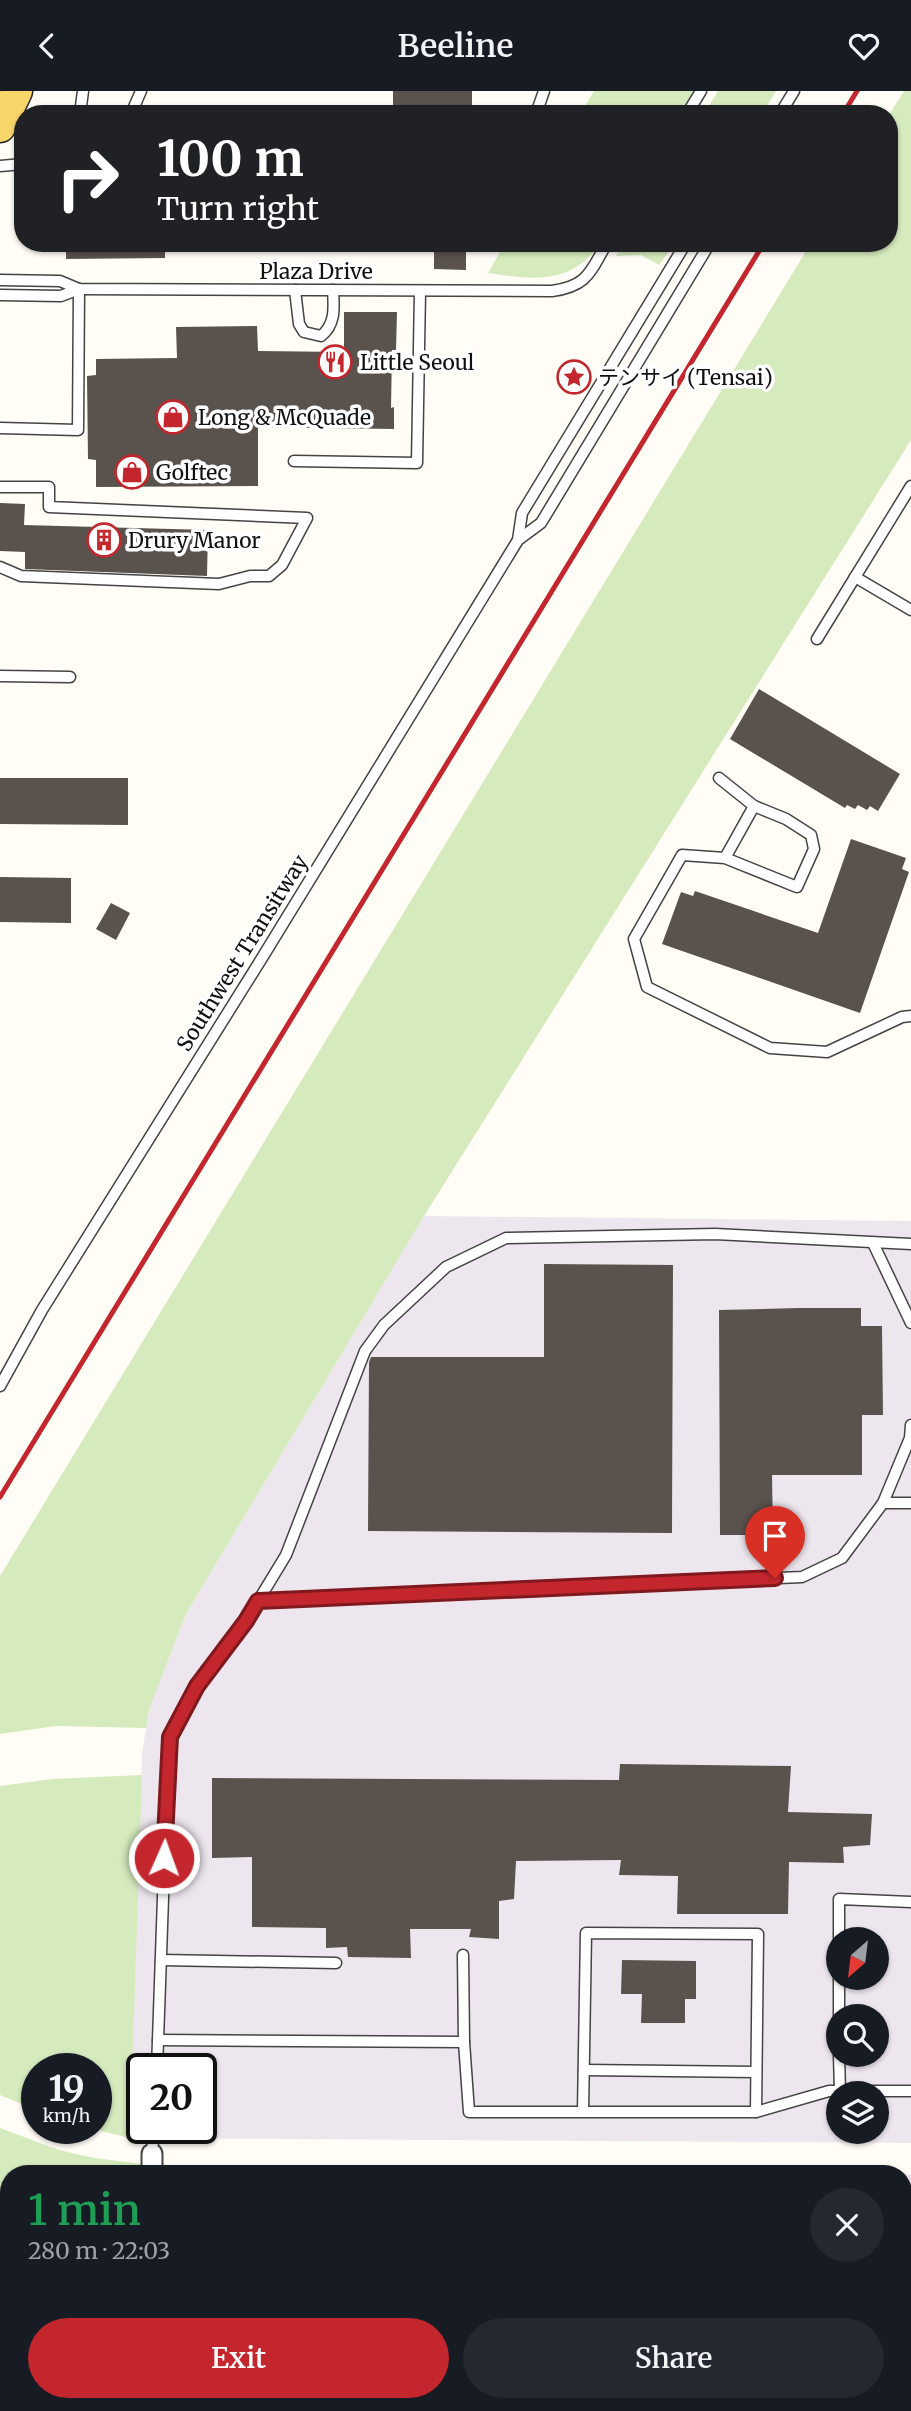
<!DOCTYPE html>
<meta charset="utf-8">
<style>
:root{--surface:#171b24;--page:#242831;--text:#f1f3f6;--muted:#9ea1a6;--accent:#c4262e}
body{margin:0;font-family:Merriweather,"Noto Sans JP",serif;background:var(--page);color:var(--text);height:100vh;display:flex;flex-direction:column;font-size:26px;white-space:nowrap}
*{box-sizing:border-box;margin:0}
p{font-size:23px;color:var(--muted)}
.icon{flex:none;width:38px;height:38px;fill:none;stroke:currentColor;stroke-width:2;stroke-linecap:round;stroke-linejoin:round}
.map{position:relative;flex:1;overflow:hidden}
.panel{position:absolute;left:0px;top:2074px;width:912px;height:247px;display:flex;flex-direction:column;background:var(--surface);border-radius:28px 28px 0 0;box-shadow:0 2px 5px #0004}
.panel>*{flex:none}
.top-card{position:absolute;left:14px;top:14px;width:884px;height:147px;border-radius:28px;box-shadow:0 2px 5px #0004;background:#202124;color:#fff;overflow:hidden}
.needle{width:46px;rotate:208deg}
.tools{position:absolute;left:826px;top:1836px;display:grid;gap:14px}
.tools a{display:grid;place-items:center;width:63px;height:63px;border-radius:50%;background:var(--surface);box-shadow:0 2px 5px #0004;font-size:35px}
.speed{position:absolute;left:21px;top:1962px;display:flex;gap:14px;font-size:35px;font-weight:700;text-align:center}
.speed>*{display:grid;place-content:center;width:91px;height:91px;border-radius:50%;background:var(--surface);box-shadow:0 2px 5px #0004;line-height:1}
.speed small{font-size:18px;font-weight:400}
.speed .limit{border:4px solid #111;border-radius:10px;background:#fff;color:#111}
.pin{position:absolute;display:grid;place-items:center;width:60px;height:60px;color:#fff;margin:-72px -30px;border-radius:50% 50% 50% 0;rotate:-45deg;box-shadow:0 0 7px #0007}
.pin .icon{rotate:45deg}
.me{position:absolute;width:77px;margin:-38px;rotate:2deg;stroke-linejoin:round;filter:drop-shadow(0 0 5px #0008)}
.turn{display:flex;align-items:center;gap:24px;height:147px;padding:0 28px;font-size:32px}
.turn .icon{width:91px;height:91px;stroke-width:2.5}
.turn b{display:block;font-size:49px;line-height:60px}
.round{display:grid;place-items:center;flex:none;width:74px;height:74px;border-radius:37px;background:var(--page)}
.headline{display:flex;align-items:center;justify-content:space-between;height:119px;padding:0 28px}
h1{font-size:42px;font-weight:600;line-height:52px;color:#1e9e55}
.cta{display:flex;gap:14px;margin-top:auto;padding:14px 28px}
.cta a{flex:1;height:80px;border-radius:42px;background:var(--accent);color:#fff;font-size:28px;font-weight:600;line-height:80px;text-align:center}
.cta a+a{background:var(--page);color:var(--text)}
header{display:flex;justify-content:space-between;align-items:center;height:91px;padding:0 28px;background:var(--surface);font-size:32px;font-weight:600}
.map>svg:first-child{display:block}
</style>
<header><svg class="icon" aria-label="back" viewBox="0 0 24 24"><path d="M15 5l-7 7 7 7"/></svg>Beeline<svg class="icon" aria-label="heart" viewBox="0 0 24 24"><path d="M12 20l-8-8c-3-5 5-10 8-4 3-6 11-1 8 4z"/></svg></header>
<div class="map">
<svg width="911" height="2320" viewBox="0 0 911 2320">
<rect width="100%" height="100%" fill="#fffdf5"/>
<g fill="#eee6ef" fill-rule="evenodd">
<path d="M 424,1125 L 911,1130 L 911,2052 L 130,2047 L 142,1663 L 149,1619 L 186,1523 ZM 838,1848 L 877,1848 L 877,1886 L 838,1886 ZM 838,1925 L 877,1925 L 877,1964 L 838,1964 ZM 142,1978 L 201,1978 L 201,2037 L 142,2037 ZM 838,2002 L 877,2002 L 877,2040 L 838,2040 Z"/>
<path d="M 152,2074 L 525,2079 L 582,2082 L 152,2082 Z"/>
<path d="M 642,2075 L 878,2082 L 659,2082 Z"/>
<path d="M 903,2083 L 911,2084 L 911,2320 L 849,2320 L 847,2312 L 903,2312 Z"/>
<path d="M 151,2312 L 825,2312 L 827,2320 L 151,2320 Z"/>
</g>
<g fill="#d5ebbd">
<path d="M 594,0 L 695,0 L 681,23 L 580,23 Z"/>
<path d="M 718,0 L 776,0 L 762,23 L 704,23 Z"/>
<path d="M 904,0 L 911,0 L 911,349 L 424,1125 L 186,1523 L 149,1619 L 146,1637 L 56,1635 L 0,1643 L 0,1485 L 811,152 L 889,152 L 889,24 Z"/>
<path d="M 505,152 L 601,152 C 571,194 534,189 488,182 Z"/>
<path d="M 624,152 L 675,152 L 659,174 L 641,164 L 616,165 Z"/>
<path d="M 142,1684 L 130,2047 L 89,2037 L 96,2037 L 96,1978 L 37,1978 L 37,2019 L 0,2004 L 0,1695 L 53,1688 Z"/>
<path d="M 0,2037 L 59,2059 L 94,2067 L 152,2074 L 152,2082 L 9,2082 L 9,2312 L 151,2312 L 151,2320 L 0,2320 Z"/>
</g>
<g fill="#5a524d">
<rect x="393" y="0" width="79" height="23"/>
<path d="M 66,152 L 165,152 L 165,167 L 66,168 Z"/>
<path d="M 434,152 L 466,152 L 466,179 L 434,178 Z"/>
<path d="M 344,221 L 397,221 L 396,259 L 392,259 L 391,317 L 394,316 L 394,338 L 258,336 L 258,395 L 96,396 L 96,369 L 88,368 L 87,285 L 96,284 L 96,268 L 177,267 L 176,236 L 257,235 L 258,260 L 344,261 Z"/>
<path d="M 0,412 L 25,413 L 24,434 L 208,439 L 207,485 L 25,478 L 25,461 L 0,460 Z"/>
<path d="M 759,598 L 900,683 L 878,720 L 870,715 L 867,719 L 858,714 L 855,718 L 847,714 L 845,717 L 730,648 Z"/>
<path d="M 0,687 L 128,687 L 128,734 L 0,733 Z"/>
<path d="M 851,748 L 906,767 L 902,778 L 909,781 L 860,922 L 662,853 L 681,801 L 693,805 L 695,800 L 818,842 Z"/>
<path d="M 0,786 L 71,787 L 71,832 L 0,831 Z"/>
<path d="M 111,812 L 130,822 L 116,849 L 96,838 Z"/>
<path d="M 544,1173 L 673,1174 L 672,1442 L 368,1440 L 369,1271 L 371,1266 L 544,1266 Z"/>
<path d="M 799,1217 L 861,1217 L 861,1235 L 882,1235 L 883,1324 L 862,1324 L 862,1384 L 772,1384 L 773,1444 L 720,1444 L 719,1219 Z"/>
<path d="M 620,1673 L 791,1675 L 788,1721 L 872,1723 L 870,1754 L 843,1756 L 844,1772 L 789,1771 L 788,1823 L 677,1823 L 678,1785 L 619,1784 L 621,1769 L 516,1770 L 514,1808 L 499,1810 L 499,1848 L 469,1846 L 471,1838 L 410,1838 L 411,1867 L 348,1866 L 347,1856 L 326,1857 L 326,1837 L 252,1836 L 252,1766 L 212,1767 L 212,1687 L 619,1689 Z"/>
<path d="M 622,1869 L 696,1870 L 696,1908 L 685,1908 L 685,1932 L 641,1932 L 642,1903 L 621,1903 Z"/>
</g>
<g fill="none" stroke-linecap="round" stroke-linejoin="round">
<defs>
<g id="service">
<path d="M 80,23 L 83,0"/>
<path d="M 131,23 L 141,0"/>
<path d="M 536,23 L 544,0"/>
<path d="M 687,23 L 701,0"/>
<path d="M 780,23 L 794,0"/>
<path d="M 10,27 L 23,43"/>
<path d="M 0,75 L 23,73"/>
<path d="M 0,189 L 60,190 L 79,198 L 552,200 C 588,195 590,181 607,152"/>
<path d="M 295,199 L 299,233 L 304,241 L 321,245 C 336,233 334,216 333,199"/>
<path d="M 0,204 L 61,205 L 79,198"/>
<path d="M 0,337 L 78,339 L 79,198"/>
<path d="M 294,370 L 417,372 L 420,200"/>
<path d="M 0,396 L 49,396 L 49,416 L 307,427 L 282,474 L 269,485 L 250,485 L 219,493 L 21,485 L 0,476"/>
<path d="M 518,449 L 522,422 L 686,152"/>
<path d="M 855,486 L 911,519"/>
<path d="M 817,548 L 911,395"/>
<path d="M 0,585 L 70,586"/>
<path d="M 719,687 L 754,715"/>
<path d="M 725,767 L 754,715 L 786,728 L 811,744 L 814,758 L 797,796 L 725,767 L 682,764 L 634,848 L 647,896 L 770,957 L 827,961 L 902,926 L 911,925"/>
<path d="M 873,1152 L 911,1232"/>
<path d="M 0,1295 L 42,1219 L 262,867 L 518,449 L 541,432 L 710,152"/>
<path d="M 883,1412 L 911,1412"/>
<path d="M 258,1510 L 802,1486 L 842,1467 L 883,1412 L 910,1347 L 911,1334"/>
<path d="M 839,1848 L 839,1808 L 911,1811"/>
<path d="M 463,1864 L 464,1951"/>
<path d="M 161,1869 L 336,1872"/>
<path d="M 839,1886 L 839,1925"/>
<path d="M 158,1949 L 464,1951 L 469,2021 L 756,2021 L 758,1843 L 586,1842 L 583,2021"/>
<path d="M 839,1964 L 840,2000"/>
<path d="M 157,1978 L 168,1664 L 170,1646 L 197,1595 L 246,1530 L 286,1464 L 365,1260 L 384,1234 L 446,1176 L 506,1147 L 715,1143 L 911,1153"/>
<path d="M 584,1979 L 756,1981"/>
<path d="M 756,2021 L 829,2000 L 911,2000"/>
<path d="M 152,2063 L 154,2037"/>
</g>
<g id="minor">
<path d="M 152,2082 L 152,2063"/>
<path d="M 151,2320 L 151,2312"/>
<path d="M 645,2320 L 660,2316 L 671,2320"/>
</g>
<path id="primary" d="M 0,36 L 17,0"/>
</defs>
<use href="#service" stroke="#444" stroke-width="13"/>
<use href="#minor" stroke="#444" stroke-width="23"/>
<use href="#primary" stroke="#222" stroke-width="33"/>
<use href="#service" stroke="#fff" stroke-width="10"/>
<use href="#minor" stroke="#fff" stroke-width="19"/>
<use href="#primary" stroke="#f9d66b" stroke-width="30"/>
<g stroke="#c4262e" stroke-width="5">
<path d="M 843,23 L 857,0"/>
<path d="M 0,1406 L 764,152"/>
</g>
</g>
<g fill="none" stroke-linecap="round" stroke-linejoin="round">
<defs>
<path id="route" d="M 164,1767 L 170,1646 L 197,1595 L 246,1530 L 258,1510 L 775,1487"/>
</defs>
<use href="#route" stroke="#7f191e" stroke-width="18"/>
<use href="#route" stroke="#c4262e" stroke-width="12"/>
</g>
<defs>
<symbol id="restaurant-ring" viewBox="-11 -11 22 22"><circle r="9.5" fill="#fff" stroke="#c4262e" stroke-width="1.5"/><path d="M-5-6h1v4h1v-4h1v4h1v-4h1v5L-1.5 .5V6h-2V.5L-5-1ZM5-6V6H3V1.5H1.5Q1.5-4 5-6Z" fill="#c4262e"/></symbol>
<symbol id="sight-ring" viewBox="-11 -11 22 22"><circle r="9.5" fill="#fff" stroke="#c4262e" stroke-width="1.5"/><path d="M0-6L1.8-2.2L6-1.7L2.9 1.2L3.7 5.4L0 3.3L-3.7 5.4L-2.9 1.2L-6-1.7L-1.8-2.2Z" fill="#c4262e"/></symbol>
<symbol id="shop-ring" viewBox="-11 -11 22 22"><circle r="9.5" fill="#fff" stroke="#c4262e" stroke-width="1.5"/><path d="M-5-2.5h2.3a2.7 3.5 0 0 1 5.4 0H5L5.5 6h-11ZM-1.5-2.5h3a1.5 2.3 0 0 0-3 0Z" fill="#c4262e"/></symbol>
<symbol id="building-ring" viewBox="-11 -11 22 22"><circle r="9.5" fill="#fff" stroke="#c4262e" stroke-width="1.5"/><path d="M-4-6H4V6H1V3H-1V6H-4ZM-2.5-4.3h1.7v1.8h-1.7ZM.8-4.3h1.7v1.8H.8ZM-2.5-1h1.7V.8h-1.7ZM.8-1h1.7V.8H.8Z" fill="#c4262e"/></symbol>
</defs>
<g fill-rule="evenodd">
<use href="#restaurant-ring" x="316" y="252" width="38" height="38"/>
<use href="#sight-ring" x="555" y="267" width="38" height="38"/>
<use href="#shop-ring" x="154" y="307" width="38" height="38"/>
<use href="#shop-ring" x="113" y="362" width="38" height="38"/>
<use href="#building-ring" x="85" y="430" width="38" height="38"/>
</g>
<g text-anchor="middle" dominant-baseline="central" stroke-width="7" stroke-linejoin="round" paint-order="stroke">
<g font-size="21" fill="#111" stroke="#fff">
<text x="316" y="180">Plaza Drive</text>
<text transform="translate(242 862) rotate(-58)">Southwest Transitway</text>
</g>
<g font-size="21" fill="#111" stroke="#fff" text-anchor="start">
<text x="360" y="271">Little Seoul</text>
<text x="598" y="286">テンサイ (Tensai)</text>
<text x="198" y="326">Long &amp; McQuade</text>
<text x="156" y="381">Golftec</text>
<text x="128" y="449">Drury Manor</text>
</g>
</g>
</svg>
<div class="tools">
<a><svg class="needle" viewBox="-14 -14 28 28"><path d="M0-13l5 13h-10z" fill="#e53935"/><path d="M0 13l5-13h-10z" fill="#9ea1a6"/></svg></a>
<a><svg class="icon" aria-label="search" viewBox="0 0 24 24"><circle cx="10" cy="10" r="6"/><path d="M15 15l6 6"/></svg></a>
<a><svg class="icon" aria-label="layers" viewBox="0 0 24 24"><path d="M12 4l9 5-9 5-9-5zM3 14l9 5 9-5"/></svg></a>
</div>
<div class="speed"><div>19<small>km/h</small></div><div class="limit">20</div></div>
<div class="pin" style="left:775px;top:1487px;background:#d93025"><svg class="icon" aria-label="arrive" viewBox="0 0 24 24"><path d="M6 21V4h12l-3 4 3 4H6"/></svg></div>
<svg class="me" style="left:164px;top:1767px" viewBox="-20 -20 40 40"><circle r="17" fill="#c4262e" stroke="#fff" stroke-width="3"/><path d="M0-11L8 9 0 5-8 9z" fill="#fff"/></svg>
<div class="top-card">
<div class="turn"><svg class="icon" aria-label="right" viewBox="0 0 24 24"><path d="M7 20v-9h11M14 6l5 5-5 5"/></svg><div><b>100 m</b>Turn right</div></div>
</div>
<section class="panel">
<div class="headline"><div><h1>1 min</h1><p>280 m · 22:03</p></div><a class="round"><svg class="icon" aria-label="close" viewBox="0 0 24 24"><path d="M6 6l12 12M18 6L6 18"/></svg></a></div>
<div class="cta"><a>Exit</a><a>Share</a></div>
</section>
</div>
